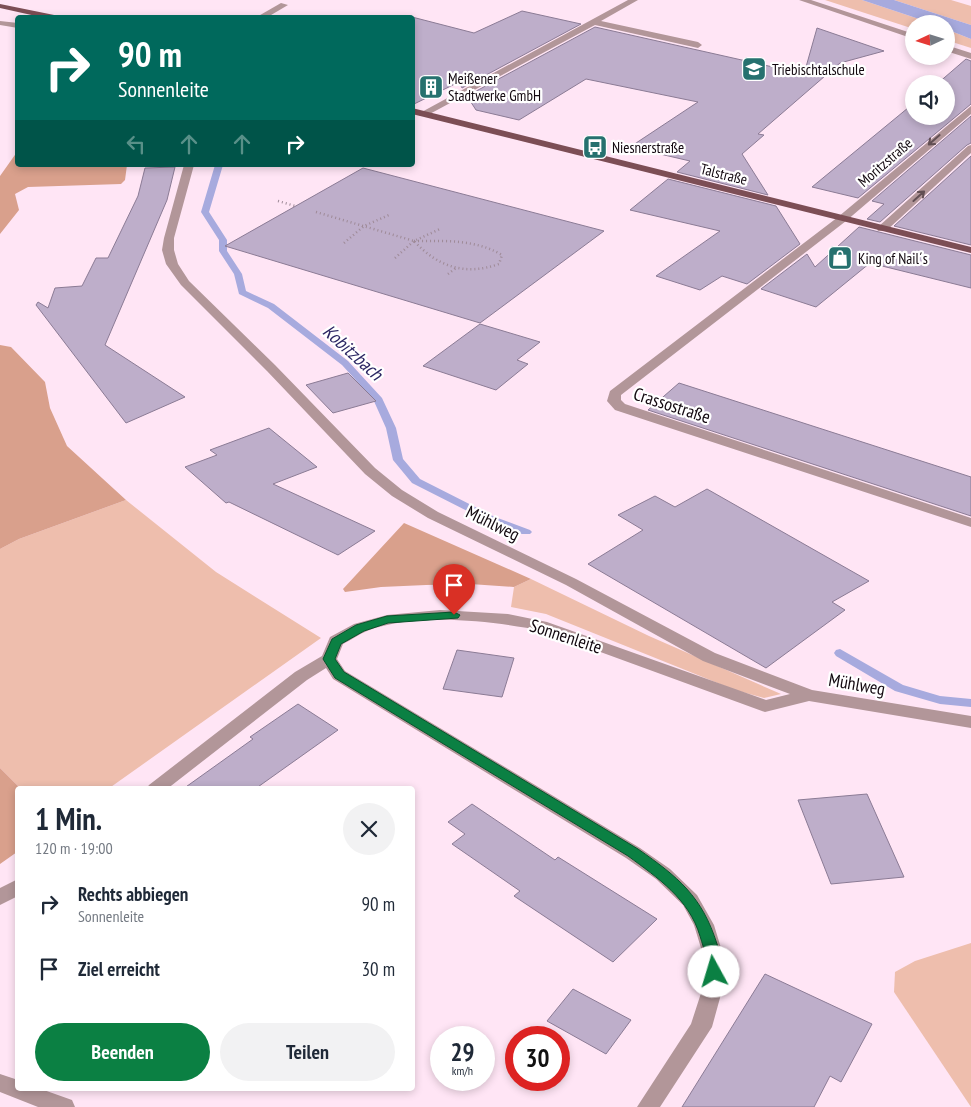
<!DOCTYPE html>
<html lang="de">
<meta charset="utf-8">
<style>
:root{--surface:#fff;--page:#f2f2f3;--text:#1f2937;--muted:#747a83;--accent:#0b8043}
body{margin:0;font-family:"PT Sans Narrow",sans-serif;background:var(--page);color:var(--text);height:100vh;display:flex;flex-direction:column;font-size:19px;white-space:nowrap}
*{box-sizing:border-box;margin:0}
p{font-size:16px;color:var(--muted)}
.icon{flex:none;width:28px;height:28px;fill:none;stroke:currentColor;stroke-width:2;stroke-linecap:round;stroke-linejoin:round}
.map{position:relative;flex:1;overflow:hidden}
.side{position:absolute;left:15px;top:786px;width:400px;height:305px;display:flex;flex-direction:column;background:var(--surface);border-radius:5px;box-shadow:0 2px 8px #0003}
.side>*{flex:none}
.top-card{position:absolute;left:15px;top:15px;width:400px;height:152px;border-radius:5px;box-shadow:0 2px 8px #0003;background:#00695c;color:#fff;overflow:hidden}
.needle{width:32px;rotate:266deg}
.tools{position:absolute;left:905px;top:15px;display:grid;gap:10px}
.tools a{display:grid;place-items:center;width:50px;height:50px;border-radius:50%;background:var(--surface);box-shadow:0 2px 8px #0003;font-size:25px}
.speed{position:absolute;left:430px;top:1026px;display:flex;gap:10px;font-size:25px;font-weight:700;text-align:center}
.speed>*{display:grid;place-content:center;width:65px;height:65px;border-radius:50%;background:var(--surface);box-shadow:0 2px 8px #0003;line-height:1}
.speed small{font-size:12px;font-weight:400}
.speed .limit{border:8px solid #d22;background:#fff;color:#111}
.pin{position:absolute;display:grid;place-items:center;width:42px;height:42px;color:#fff;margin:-51px -21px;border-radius:50% 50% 50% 0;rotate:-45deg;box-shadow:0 0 5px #0007}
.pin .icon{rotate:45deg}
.me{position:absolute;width:55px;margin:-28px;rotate:354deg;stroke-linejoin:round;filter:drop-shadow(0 0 4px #0008)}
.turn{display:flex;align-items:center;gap:18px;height:105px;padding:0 20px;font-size:22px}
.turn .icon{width:65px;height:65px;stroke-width:2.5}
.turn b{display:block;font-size:35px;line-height:42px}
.lanes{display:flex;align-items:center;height:48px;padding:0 20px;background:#0003;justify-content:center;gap:25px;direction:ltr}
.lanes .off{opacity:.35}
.round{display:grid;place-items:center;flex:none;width:52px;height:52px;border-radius:26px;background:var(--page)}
.head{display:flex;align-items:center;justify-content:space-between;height:85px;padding:0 20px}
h1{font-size:30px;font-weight:600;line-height:38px}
.cta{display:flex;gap:10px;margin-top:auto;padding:10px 20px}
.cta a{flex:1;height:58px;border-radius:30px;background:var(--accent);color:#fff;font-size:20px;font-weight:600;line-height:58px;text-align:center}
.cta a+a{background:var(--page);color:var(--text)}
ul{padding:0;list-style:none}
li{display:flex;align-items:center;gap:15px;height:65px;padding:0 20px}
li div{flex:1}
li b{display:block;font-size:19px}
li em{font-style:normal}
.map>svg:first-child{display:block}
</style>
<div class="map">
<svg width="971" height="1107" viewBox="0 0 971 1107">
<rect width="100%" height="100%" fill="#ffe5f5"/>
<g fill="#eebead">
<path d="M 825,0 L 862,0 L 934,24 L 914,24 L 914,29 Z"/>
<path d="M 894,0 L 951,0 L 971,6 L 971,25 Z"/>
<path d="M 946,29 L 971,39 L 971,48 L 946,40 Z"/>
<path d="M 126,500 L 216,572 L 321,638 L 108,789 L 21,789 L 0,768 L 0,549 L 19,539 Z"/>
<path d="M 531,579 L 649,636 L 781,694 L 764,698 L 735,690 L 546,614 L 511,607 L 514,587 Z"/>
<path d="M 971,943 L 971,1107 L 894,992 L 895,972 L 915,961 Z"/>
</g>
<g fill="#d9a08c">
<path d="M 17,152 L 18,165 L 127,165 L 125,180 L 121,184 L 28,187 L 15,194 L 19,210 L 0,234 L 0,176 Z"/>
<path d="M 0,345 L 11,347 L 45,382 L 50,408 L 67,446 L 126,500 L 19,539 L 0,549 Z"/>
<path d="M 404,523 L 531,579 L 514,587 L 470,584 L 426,585 L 381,587 L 345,592 L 343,589 Z"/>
<path d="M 0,768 L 21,789 L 18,789 L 17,852 L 0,864 Z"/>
</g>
<path fill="#a7aade" d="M 862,0 L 894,0 L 971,25 L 971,39 L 946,29 L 946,24 L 934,24 Z"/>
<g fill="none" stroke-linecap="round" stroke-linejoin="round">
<g fill="#a7aade" fill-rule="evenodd">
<path d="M 215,165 L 223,165 L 209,212 L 227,240 L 227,251 L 242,274 L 246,291 L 274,304 L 348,361 L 382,398 L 396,428 L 403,459 L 420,479 L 495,517 L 530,530 L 532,532 L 530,534 L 522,534 L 487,521 L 412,483 L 393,460 L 386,428 L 373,399 L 342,365 L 268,308 L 239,294 L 234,274 L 219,251 L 219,240 L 201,212 Z"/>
<path d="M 840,649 L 903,685 L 940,696 L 971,699 L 971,707 L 940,704 L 895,691 L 836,656 L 834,653 L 836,650 Z"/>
</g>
</g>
<g fill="#beaeca" stroke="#8b7b95">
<path d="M 522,11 L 581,24 L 462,88 L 459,82 L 412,105 L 412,17 L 474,33 Z"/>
<path d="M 595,27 L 804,74 L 817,28 L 884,51 L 840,63 L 758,134 L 764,135 L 742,154 L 768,195 L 677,172 L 690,161 L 630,147 L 698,102 L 586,79 L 519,120 L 476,110 L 467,96 Z"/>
<path d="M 966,59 L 971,61 L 971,104 L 858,198 L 812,187 L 914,103 L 914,116 L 946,116 L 946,84 L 937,84 Z"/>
<path d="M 971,116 L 971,143 L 967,145 L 880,222 L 867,219 L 884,204 L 872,201 Z"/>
<path d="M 971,156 L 971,245 L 894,226 Z"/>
<path d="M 175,167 L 167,200 L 105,345 L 185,397 L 126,423 L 36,305 L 38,302 L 48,308 L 55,288 L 82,286 L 96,258 L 108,258 L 138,196 L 145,168 Z"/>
<path d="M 363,168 L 604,231 L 480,323 L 225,246 Z"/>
<path d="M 668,179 L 776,206 L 800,244 L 747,284 L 722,276 L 700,290 L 656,276 L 720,231 L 630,210 Z"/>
<path d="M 859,227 L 971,255 L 971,288 L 870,263 L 816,307 L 761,289 L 807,254 L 815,267 Z"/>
<path d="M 480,324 L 540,342 L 517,360 L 528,364 L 496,390 L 423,366 Z"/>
<path d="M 348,373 L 376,401 L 333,413 L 306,385 Z"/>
<path d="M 679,383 L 971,477 L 971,516 L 648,410 Z"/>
<path d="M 269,428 L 317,467 L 273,484 L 375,531 L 338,555 L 229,502 L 226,503 L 185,467 L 217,455 L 210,450 Z"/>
<path d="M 707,489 L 869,581 L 832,602 L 845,610 L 766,668 L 588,564 L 643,530 L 618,515 L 655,496 L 675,507 Z"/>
<path d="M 457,650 L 514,658 L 502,697 L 443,689 Z"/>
<path d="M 298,704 L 338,730 L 255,789 L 183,789 L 253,739 L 250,737 Z"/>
<path d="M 867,794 L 904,877 L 831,884 L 798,800 Z"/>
<path d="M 472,804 L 555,860 L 558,857 L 657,919 L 613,962 L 514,896 L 520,891 L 452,844 L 465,834 L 448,822 Z"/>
<path d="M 765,974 L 872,1024 L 841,1082 L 830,1076 L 814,1107 L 682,1107 Z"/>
<path d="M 573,989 L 631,1020 L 606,1054 L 547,1021 Z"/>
</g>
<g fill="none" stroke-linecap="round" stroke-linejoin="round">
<g stroke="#9e8a97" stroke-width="2.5" stroke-dasharray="1 3" stroke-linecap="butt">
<path d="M 278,201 L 295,206"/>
<path d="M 316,212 L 414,241"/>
<path d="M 414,241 C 445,241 475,239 502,255 L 499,264 C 465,276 438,267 414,241 Z"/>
<path d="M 344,243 L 364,226 L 389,215"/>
<path d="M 395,258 L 414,241 L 440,229"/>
<path d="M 448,274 L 456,268"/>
</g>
<g fill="#b29699" fill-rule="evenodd">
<path d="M 628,0 L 638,0 L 601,21 L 698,42 L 702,45 L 698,48 L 595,25 L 426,116 L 420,116 L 418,114 Z"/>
<path d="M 799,0 L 811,0 L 914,34 L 914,39 Z"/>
<path d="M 281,3 L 288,5 L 266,18 L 255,18 Z"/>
<path d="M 0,21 L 18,23 L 18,28 L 0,25 Z"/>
<path d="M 946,45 L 971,53 L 971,59 L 946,51 Z"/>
<path d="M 971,106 L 971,114 L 846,221 L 621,395 L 621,400 L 625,404 L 971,518 L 971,527 L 615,410 L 607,401 L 610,391 L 838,217 Z"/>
<path d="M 971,145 L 971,153 L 886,231 L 878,231 L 877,229 L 878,227 L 968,146 Z"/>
<path d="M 184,165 L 194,165 L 174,238 L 174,250 L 178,264 L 189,281 L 275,365 L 375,468 L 402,490 L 438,512 L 576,579 L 715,653 L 812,690 L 971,716 L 971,728 L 809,701 L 765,712 L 543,631 C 492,621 417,612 367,631 C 359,634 351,640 343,644 L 337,659 L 345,671 L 640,848 L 670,869 L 697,895 L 714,925 L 724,958 L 723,987 L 712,1027 L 660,1107 L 637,1107 L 691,1024 L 703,987 L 704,958 L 694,925 L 683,905 L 656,879 L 626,858 L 333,679 L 326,668 L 307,680 L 167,789 L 146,789 L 149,785 L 295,672 L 322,656 L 330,637 L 354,624 L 387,615 L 440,610 L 508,614 L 547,622 L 766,700 L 790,694 L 703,661 L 566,585 L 428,518 L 392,496 L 365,474 L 267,371 L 181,285 L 166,264 L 162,250 L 164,238 Z"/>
<path d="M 18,879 L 18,896 L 0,905 L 0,888 Z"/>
<path d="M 0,1074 L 18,1080 L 18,1089 L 41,1089 L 72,1100 L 75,1107 L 38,1107 L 0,1092 Z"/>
</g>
<g fill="#7c4e55" fill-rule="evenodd">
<path d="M 0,4 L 59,16 L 63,18 L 45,18 L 0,8 Z"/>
<path d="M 412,108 L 971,247 L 971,253 L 412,114 Z"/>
</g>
</g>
<defs><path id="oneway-shaft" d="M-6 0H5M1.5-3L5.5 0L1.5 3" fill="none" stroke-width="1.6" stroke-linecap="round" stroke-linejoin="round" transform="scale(1.25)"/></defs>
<g stroke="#624f54">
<use href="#oneway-shaft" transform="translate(934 140) rotate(139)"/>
<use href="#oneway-shaft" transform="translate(919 196) rotate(-42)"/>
</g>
<path fill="#0b8043" stroke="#07532c" d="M 454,612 L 460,615 L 458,618 L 388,623 L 364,631 L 341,644 L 335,659 L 344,672 L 638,849 C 678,877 702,896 717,944 C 721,954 725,966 719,977 L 714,979 L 708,977 C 705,970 707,965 706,958 C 705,951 702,943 700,936 C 689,899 658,878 628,856 L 335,678 L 323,659 L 332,639 L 356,625 L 387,616 Z"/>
<defs>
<symbol id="school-square" viewBox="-11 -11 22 22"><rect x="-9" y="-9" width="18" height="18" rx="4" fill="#26716f" stroke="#fff"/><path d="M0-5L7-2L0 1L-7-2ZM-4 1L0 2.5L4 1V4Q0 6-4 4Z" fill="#fff"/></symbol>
<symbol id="building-square" viewBox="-11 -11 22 22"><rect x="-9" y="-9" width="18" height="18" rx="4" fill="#26716f" stroke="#fff"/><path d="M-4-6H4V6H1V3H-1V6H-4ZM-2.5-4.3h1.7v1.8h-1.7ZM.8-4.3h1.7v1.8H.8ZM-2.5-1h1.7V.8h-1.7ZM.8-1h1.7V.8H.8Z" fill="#fff"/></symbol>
<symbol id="bus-square" viewBox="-11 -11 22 22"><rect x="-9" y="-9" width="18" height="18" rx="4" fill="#26716f" stroke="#fff"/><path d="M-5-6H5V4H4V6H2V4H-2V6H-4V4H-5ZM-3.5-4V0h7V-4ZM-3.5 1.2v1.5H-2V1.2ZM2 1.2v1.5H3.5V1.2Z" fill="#fff"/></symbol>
<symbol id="shop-square" viewBox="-11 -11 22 22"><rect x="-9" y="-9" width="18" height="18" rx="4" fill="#26716f" stroke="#fff"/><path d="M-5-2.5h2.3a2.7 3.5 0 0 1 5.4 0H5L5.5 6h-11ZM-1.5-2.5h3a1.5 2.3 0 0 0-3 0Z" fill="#fff"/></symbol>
</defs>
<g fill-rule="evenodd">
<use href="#school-square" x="740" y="55" width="28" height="28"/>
<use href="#building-square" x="417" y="73" width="28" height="28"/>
<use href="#bus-square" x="581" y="133" width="28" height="28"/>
<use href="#shop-square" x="826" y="244" width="28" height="28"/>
</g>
<g text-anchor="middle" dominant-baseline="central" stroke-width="4.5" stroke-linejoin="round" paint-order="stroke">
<g font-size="15" fill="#12080f" stroke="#fff" text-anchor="start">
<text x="772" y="69">Triebischtalschule</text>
<text x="448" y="78">Meißener<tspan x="448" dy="17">Stadtwerke GmbH</tspan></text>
<text x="612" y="147">Niesnerstraße</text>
<text x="858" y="258">King of Nail´s</text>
</g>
<g font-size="15" fill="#12080f" stroke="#fff">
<text transform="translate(885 162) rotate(-41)">Moritzstraße</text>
<text transform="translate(724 174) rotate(14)">Talstraße</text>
</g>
<g font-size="18" fill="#12080f" stroke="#fff">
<text transform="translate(672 405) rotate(18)">Crassostraße</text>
<text transform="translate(493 523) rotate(26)">Mühlweg</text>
<text transform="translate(566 636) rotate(18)">Sonnenleite</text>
<text transform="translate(857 684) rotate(10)">Mühlweg</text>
</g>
<g font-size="19" font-style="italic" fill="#2b2663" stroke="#fff">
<text transform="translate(353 352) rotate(42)">Kobitzbach</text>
</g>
</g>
</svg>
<div class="tools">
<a><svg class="needle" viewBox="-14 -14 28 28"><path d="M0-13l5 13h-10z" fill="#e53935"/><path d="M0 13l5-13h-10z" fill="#747a83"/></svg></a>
<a><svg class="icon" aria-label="sound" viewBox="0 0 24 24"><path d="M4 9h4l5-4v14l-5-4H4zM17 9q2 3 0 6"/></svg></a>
</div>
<div class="speed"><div>29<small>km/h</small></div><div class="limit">30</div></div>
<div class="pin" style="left:454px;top:615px;background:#d93025"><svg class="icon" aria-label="arrive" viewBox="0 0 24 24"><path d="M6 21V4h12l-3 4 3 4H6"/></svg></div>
<svg class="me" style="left:714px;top:972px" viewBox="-20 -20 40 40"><circle r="19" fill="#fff"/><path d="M0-13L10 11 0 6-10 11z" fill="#0b8043"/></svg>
<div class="top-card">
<div class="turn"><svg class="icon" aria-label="right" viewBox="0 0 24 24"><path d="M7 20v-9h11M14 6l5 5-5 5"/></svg><div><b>90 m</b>Sonnenleite</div></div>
<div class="lanes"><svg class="icon off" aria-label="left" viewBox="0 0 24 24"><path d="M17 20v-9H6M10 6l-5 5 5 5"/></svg><svg class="icon off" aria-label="ahead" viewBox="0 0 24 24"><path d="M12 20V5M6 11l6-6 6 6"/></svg><svg class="icon off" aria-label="ahead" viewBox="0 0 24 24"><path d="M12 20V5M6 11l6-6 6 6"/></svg><svg class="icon" aria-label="right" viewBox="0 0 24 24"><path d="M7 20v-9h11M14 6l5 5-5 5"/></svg></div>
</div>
<section class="side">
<div class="head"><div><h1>1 Min.</h1><p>120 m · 19:00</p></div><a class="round"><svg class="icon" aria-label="close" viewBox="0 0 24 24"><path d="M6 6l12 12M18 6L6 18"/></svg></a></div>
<ul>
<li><svg class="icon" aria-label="right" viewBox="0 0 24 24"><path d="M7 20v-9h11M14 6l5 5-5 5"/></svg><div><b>Rechts abbiegen</b><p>Sonnenleite</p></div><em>90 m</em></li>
<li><svg class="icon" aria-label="arrive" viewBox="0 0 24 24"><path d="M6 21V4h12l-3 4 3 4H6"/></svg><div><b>Ziel erreicht</b></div><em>30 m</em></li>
</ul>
<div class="cta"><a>Beenden</a><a>Teilen</a></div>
</section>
</div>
